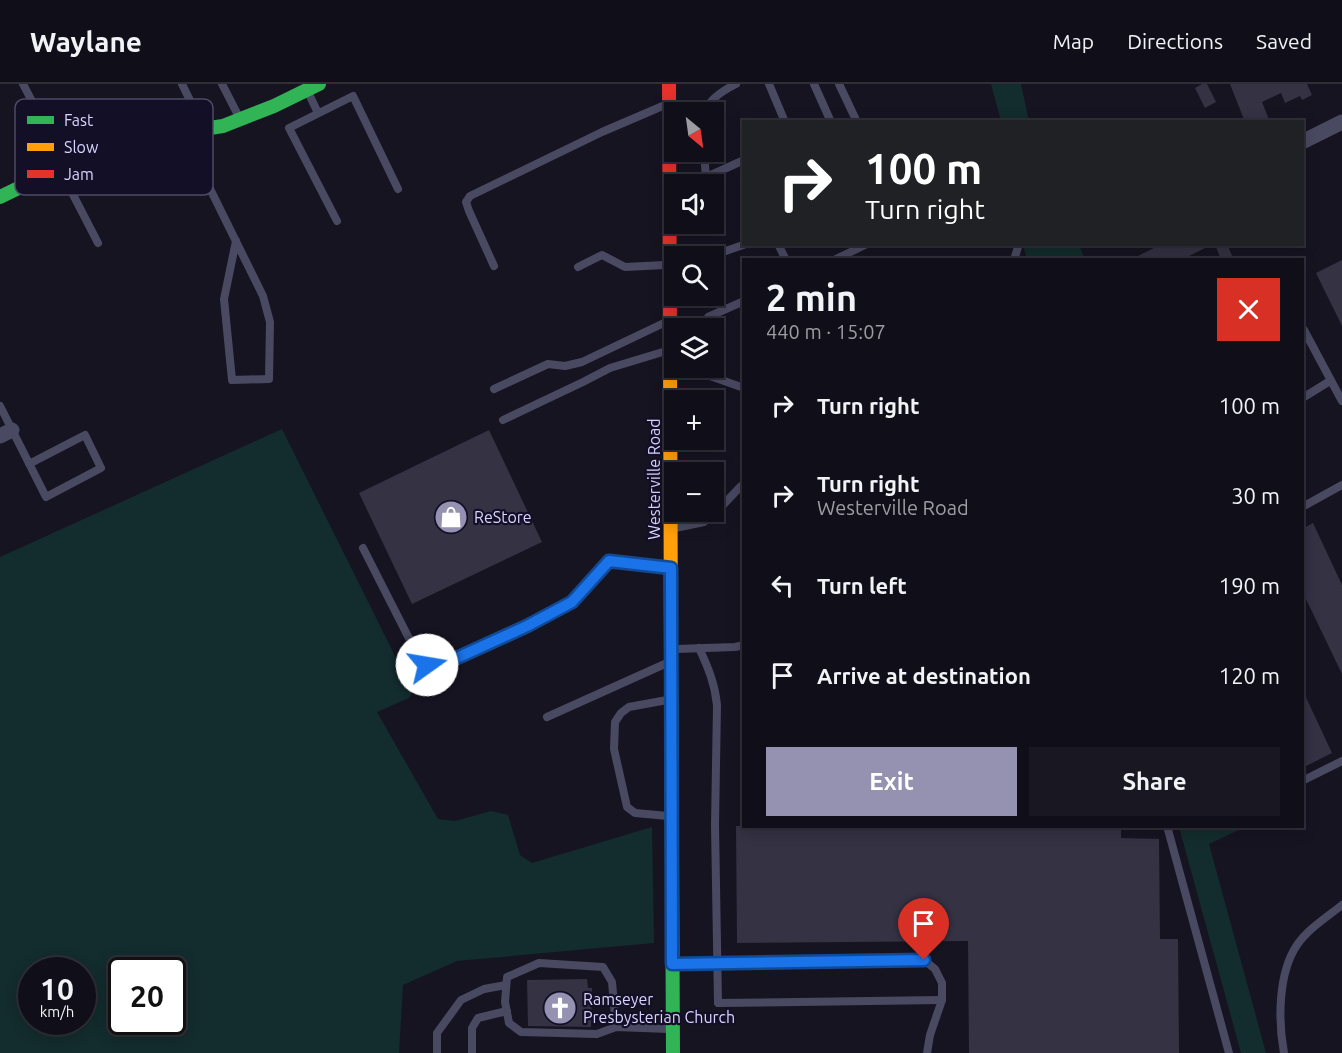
<!DOCTYPE html>
<meta charset="utf-8">
<style>
:root{--surface:#100f19;--page:#191822;--text:#f1f3f6;--muted:#9c9ca2;--line:#302f38;--accent:#9591b1}
body{margin:0;font-family:Ubuntu,sans-serif;background:var(--page);color:var(--text);height:100vh;display:flex;flex-direction:column;font-size:22px;white-space:nowrap}
*{box-sizing:border-box;margin:0}
p{font-size:20px;color:var(--muted)}
.icon{flex:none;width:33px;height:33px;fill:none;stroke:currentColor;stroke-width:2;stroke-linecap:round;stroke-linejoin:round}
.map{position:relative;flex:1;overflow:hidden}
.side{position:absolute;left:742px;top:174px;width:562px;height:570px;display:flex;flex-direction:column;background:var(--surface);border-radius:0px;box-shadow:0 3px 15px #0003,0 0 0 2px var(--line)}
.side>*{flex:none}
.top-card{position:absolute;left:742px;top:36px;width:562px;height:126px;border-radius:0px;box-shadow:0 3px 15px #0003,0 0 0 2px var(--line);background:#202124;color:#fff;overflow:hidden}
.needle{width:39px;rotate:151deg}
.controls{position:absolute;left:664px;top:18px;display:grid;gap:12px}
.controls a{display:grid;place-items:center;width:60px;height:60px;border-radius:0px;background:var(--surface);box-shadow:0 3px 15px #0003,0 0 0 2px var(--line);font-size:30px}
.speed{position:absolute;left:18px;top:873px;display:flex;gap:12px;font-size:30px;font-weight:700;text-align:center}
.speed>*{display:grid;place-content:center;width:78px;height:78px;border-radius:50%;background:var(--surface);box-shadow:0 3px 15px #0003,0 0 0 2px var(--line);line-height:1}
.speed small{font-size:15px;font-weight:400}
.speed .limit{border:3px solid #111;border-radius:9px;background:#fff;color:#111}
.pin{position:absolute;display:grid;place-items:center;width:51px;height:51px;color:#fff;margin:-62px -26px;border-radius:50% 50% 50% 0;rotate:-45deg;box-shadow:0 0 6px #0007}
.pin .icon{rotate:45deg}
.me{position:absolute;width:66px;margin:-33px;rotate:77deg;stroke-linejoin:round;filter:drop-shadow(0 0 4px #0008)}
.turn{display:flex;align-items:center;gap:21px;height:126px;padding:0 24px;font-size:27px}
.turn .icon{width:78px;height:78px;stroke-width:2.5}
.turn b{display:block;font-size:42px;line-height:51px}
.round{display:grid;place-items:center;flex:none;width:63px;height:63px;border-radius:0px;background:var(--page)}
.overview{display:flex;align-items:center;justify-content:space-between;height:102px;padding:0 24px}
h1{font-size:36px;font-weight:600;line-height:45px}
.action{display:flex;gap:12px;margin-top:auto;padding:12px 24px}
.action a{flex:1;height:69px;border-radius:0px;background:var(--accent);color:#fff;font-size:24px;font-weight:600;line-height:69px;text-align:center}
.action a+a{background:var(--page);color:var(--text)}
ul{padding:0;list-style:none}
li{display:flex;align-items:center;gap:18px;height:90px;padding:0 24px}
li div{flex:1}
li b{display:block;font-size:22px}
li em{font-style:normal}
header{display:flex;align-items:center;gap:36px;box-sizing:border-box;height:84px;padding:0 30px;background:var(--surface);border-bottom:2px solid var(--line)}
header strong{font-size:28px}
nav{display:flex;gap:33px;margin-inline-start:auto;font-size:21px}
.map>svg:first-child{display:block}
</style>
<header>
<strong>Waylane</strong>
<nav><a>Map</a><a>Directions</a><a>Saved</a></nav>
</header>
<div class="map">
<svg width="1342" height="969" viewBox="0 0 1342 969">
<rect width="100%" height="100%" fill="#161421"/>
<g fill="#132c2d" fill-rule="evenodd">
<path d="M 991,0 L 1021,0 L 1029,37 L 1001,37 Z"/>
<path d="M 1023,161 L 1079,161 L 1085,175 L 1027,175 Z"/>
<path d="M 282,345 L 413,608 L 409,614 L 377,628 L 438,735 L 455,737 L 491,727 L 508,731 L 520,771 L 532,779 L 652,743 L 654,859 L 457,877 L 403,901 L 399,969 L 0,969 L 0,473 ZM 32,886 L 82,886 L 82,938 L 32,938 ZM 172,886 L 172,938 L 122,938 L 122,886 Z"/>
<path d="M 1179,743 L 1245,743 L 1209,760 L 1266,969 L 1241,969 Z"/>
</g>
<g fill="#343243">
<path d="M 1202,0 L 1207,0 L 1216,18 L 1205,24 L 1195,4 Z"/>
<path d="M 1230,0 L 1307,0 L 1312,11 L 1302,16 L 1300,12 L 1285,19 L 1281,9 L 1262,18 L 1270,38 L 1245,38 Z"/>
<path d="M 1162,160 L 1213,160 L 1181,176 L 1130,176 Z"/>
<path d="M 1215,160 L 1227,160 L 1234,176 L 1221,176 Z"/>
<path d="M 1342,176 L 1342,242 L 1316,189 Z"/>
<path d="M 489,346 L 542,458 L 412,520 L 359,409 Z"/>
<path d="M 1313,439 L 1342,501 L 1342,590 L 1304,511 L 1304,444 Z"/>
<path d="M 1304,609 L 1332,669 L 1304,683 Z"/>
<path d="M 736,742 L 1121,742 L 1121,754 L 1159,755 L 1160,855 L 1178,855 L 1179,969 L 969,969 L 968,857 L 737,859 Z"/>
<path d="M 587,895 L 588,904 L 592,904 L 591,943 L 528,942 L 527,896 Z"/>
</g>
<g fill="none" stroke-linecap="round" stroke-linejoin="round">
<g stroke="#4a4962" stroke-width="8">
<path d="M 23,0 L 65,81 L 67,99 L 98,159"/>
<path d="M 182,0 L 202,41"/>
<path d="M 222,0 L 239,33"/>
<path d="M 769,0 L 785,38"/>
<path d="M 814,0 L 831,38"/>
<path d="M 839,0 L 857,38"/>
<path d="M 308,8 L 318,29"/>
<path d="M 705,28 C 709,15 724,6 736,0"/>
<path d="M 183,50 L 263,212 L 270,238 L 269,295 L 232,296 L 224,215 L 236,157"/>
<path d="M 704,68 L 706,94"/>
<path d="M 691,100 L 744,76"/>
<path d="M 337,137 L 289,44 L 353,12 L 398,105"/>
<path d="M 778,160 L 786,176"/>
<path d="M 711,172 L 746,160"/>
<path d="M 834,176 L 867,160"/>
<path d="M 1014,176 L 1018,163 L 1017,160"/>
<path d="M 494,182 L 469,127 L 466,118 L 470,112 L 602,48 L 665,21"/>
<path d="M 578,183 L 602,171 L 625,183 L 665,181"/>
<path d="M 708,244 L 708,233 L 744,217"/>
<path d="M 1304,246 L 1342,317"/>
<path d="M 673,288 L 707,291 L 744,304"/>
<path d="M 494,305 L 548,280 L 565,282 L 582,278 L 666,238"/>
<path d="M 1304,313 L 1330,297"/>
<path d="M 0,322 L 46,413 L 101,384 L 85,351 L 29,380"/>
<path d="M 503,336 L 583,298 L 610,284 L 666,267"/>
<path d="M 1304,422 L 1342,401"/>
<path d="M 675,444 L 704,438 L 724,420 L 741,402 L 744,400"/>
<path d="M 363,464 L 419,574 L 427,581 L 437,583 L 527,542 L 572,518 L 609,477 L 667,484"/>
<path d="M 699,564 C 708,583 715,600 717,621 L 715,741 L 718,919 L 942,916"/>
<path d="M 676,565 L 735,563 L 744,561"/>
<path d="M 667,616 L 629,623 L 621,629 L 615,638 L 614,665 L 627,723 L 635,729 L 668,732"/>
<path d="M 547,633 L 667,579"/>
<path d="M 1304,696 L 1342,677"/>
<path d="M 1167,742 L 1229,969"/>
<path d="M 677,880 L 924,876 L 935,885 L 942,899 L 942,916 L 930,951 L 927,969"/>
<path d="M 616,943 L 597,950 L 521,948 L 509,939 L 505,918 L 507,893 L 539,879 L 603,883 L 612,898 L 616,943 L 668,945"/>
<path d="M 437,969 L 437,949 L 461,916 L 484,905 L 506,901"/>
<path d="M 472,969 L 472,944 L 478,934 L 507,927"/>
<path d="M 1284,969 C 1278,937 1278,889 1297,861 C 1308,845 1327,833 1342,821"/>
</g>
<g stroke="#4a4962" stroke-width="15">
<path d="M 1304,57 L 1342,38"/>
<path d="M 0,352 L 12,346"/>
</g>
<g stroke="#30b455" stroke-width="14">
<path d="M 0,113 L 97,66 L 137,55 L 223,42 L 274,22 L 319,0"/>
<path d="M 671,570 L 673,969"/>
</g>
<path stroke="#ff9f0a" stroke-width="14" d="M 670,264 L 671,570"/>
<path stroke="#e5322d" stroke-width="14" d="M 669,0 L 670,264"/>
</g>
<g fill="none" stroke-linecap="round" stroke-linejoin="round">
<defs>
<path id="route" d="M 427,581 L 437,583 L 527,542 L 572,518 L 609,477 L 671,484 L 672,880 L 924,876"/>
</defs>
<use href="#route" stroke="#114b97" stroke-width="15"/>
<use href="#route" stroke="#1a73e8" stroke-width="10"/>
</g>
<defs>
<symbol id="shop-disc" viewBox="-11 -11 22 22"><circle r="9.5" fill="#9591b1" stroke="#130f26"/><path d="M-5-2.5h2.3a2.7 3.5 0 0 1 5.4 0H5L5.5 6h-11ZM-1.5-2.5h3a1.5 2.3 0 0 0-3 0Z" fill="#fff"/></symbol>
<symbol id="church-disc" viewBox="-11 -11 22 22"><circle r="9.5" fill="#9591b1" stroke="#130f26"/><path d="M-1.2-6h2.4v3.5h3.3v2.4h-3.3V6h-2.4V-.1h-3.3v-2.4h3.3Z" fill="#fff"/></symbol>
</defs>
<g fill-rule="evenodd">
<use href="#shop-disc" x="432" y="414" width="38" height="38"/>
<use href="#church-disc" x="541" y="905" width="38" height="38"/>
</g>
<g text-anchor="middle" dominant-baseline="central" stroke-width="4.5" stroke-linejoin="round" paint-order="stroke">
<g font-size="16" fill="#d9d4ff" stroke="#130f26">
<text transform="translate(654 395) rotate(-90)">Westerville Road</text>
</g>
<g font-size="16" fill="#d9d4ff" stroke="#130f26" text-anchor="start">
<text x="474" y="433">ReStore</text>
<text x="583" y="915">Ramseyer<tspan x="583" dy="18">Presbysterian Church</tspan></text>
</g>
</g>
<rect x="15" y="15" width="198" height="96" rx="9" fill="#130f26" stroke="#4e4a67" stroke-width="1.5"/>
<rect x="27" y="32" width="27" height="8" fill="#30b455"/>
<rect x="27" y="59" width="27" height="8" fill="#ff9f0a"/>
<rect x="27" y="86" width="27" height="8" fill="#e5322d"/>
<g font-size="16" fill="#d9d4ff">
<text x="64" y="42">Fast</text>
<text x="64" y="69">Slow</text>
<text x="64" y="96">Jam</text>
</g>
</svg>
<div class="controls">
<a><svg class="needle" viewBox="-14 -14 28 28"><path d="M0-13l5 13h-10z" fill="#e53935"/><path d="M0 13l5-13h-10z" fill="#9c9ca2"/></svg></a>
<a><svg class="icon" aria-label="sound" viewBox="0 0 24 24"><path d="M4 9h4l5-4v14l-5-4H4zM17 9q2 3 0 6"/></svg></a>
<a><svg class="icon" aria-label="search" viewBox="0 0 24 24"><circle cx="10" cy="10" r="6"/><path d="M15 15l6 6"/></svg></a>
<a><svg class="icon" aria-label="layers" viewBox="0 0 24 24"><path d="M12 4l9 5-9 5-9-5zM3 14l9 5 9-5"/></svg></a>
<a>+</a>
<a>−</a>
</div>
<div class="speed"><div>10<small>km/h</small></div><div class="limit">20</div></div>
<div class="pin" style="left:924px;top:876px;background:#d93025"><svg class="icon" aria-label="arrive" viewBox="0 0 24 24"><path d="M6 21V4h12l-3 4 3 4H6"/></svg></div>
<svg class="me" style="left:427px;top:581px" viewBox="-20 -20 40 40"><circle r="19" fill="#fff"/><path d="M0-13L10 11 0 6-10 11z" fill="#1a73e8"/></svg>
<div class="top-card">
<div class="turn"><svg class="icon" aria-label="right" viewBox="0 0 24 24"><path d="M7 20v-9h11M14 6l5 5-5 5"/></svg><div><b>100 m</b>Turn right</div></div>
</div>
<section class="side">
<div class="overview"><div><h1>2 min</h1><p>440 m · 15:07</p></div><a class="round" style="background:#d93025;color:#fff"><svg class="icon" aria-label="close" viewBox="0 0 24 24"><path d="M6 6l12 12M18 6L6 18"/></svg></a></div>
<ul>
<li><svg class="icon" aria-label="right" viewBox="0 0 24 24"><path d="M7 20v-9h11M14 6l5 5-5 5"/></svg><div><b>Turn right</b></div><em>100 m</em></li>
<li><svg class="icon" aria-label="right" viewBox="0 0 24 24"><path d="M7 20v-9h11M14 6l5 5-5 5"/></svg><div><b>Turn right</b><p>Westerville Road</p></div><em>30 m</em></li>
<li><svg class="icon" aria-label="left" viewBox="0 0 24 24"><path d="M17 20v-9H6M10 6l-5 5 5 5"/></svg><div><b>Turn left</b></div><em>190 m</em></li>
<li><svg class="icon" aria-label="arrive" viewBox="0 0 24 24"><path d="M6 21V4h12l-3 4 3 4H6"/></svg><div><b>Arrive at destination</b></div><em>120 m</em></li>
</ul>
<div class="action"><a>Exit</a><a>Share</a></div>
</section>
</div>
